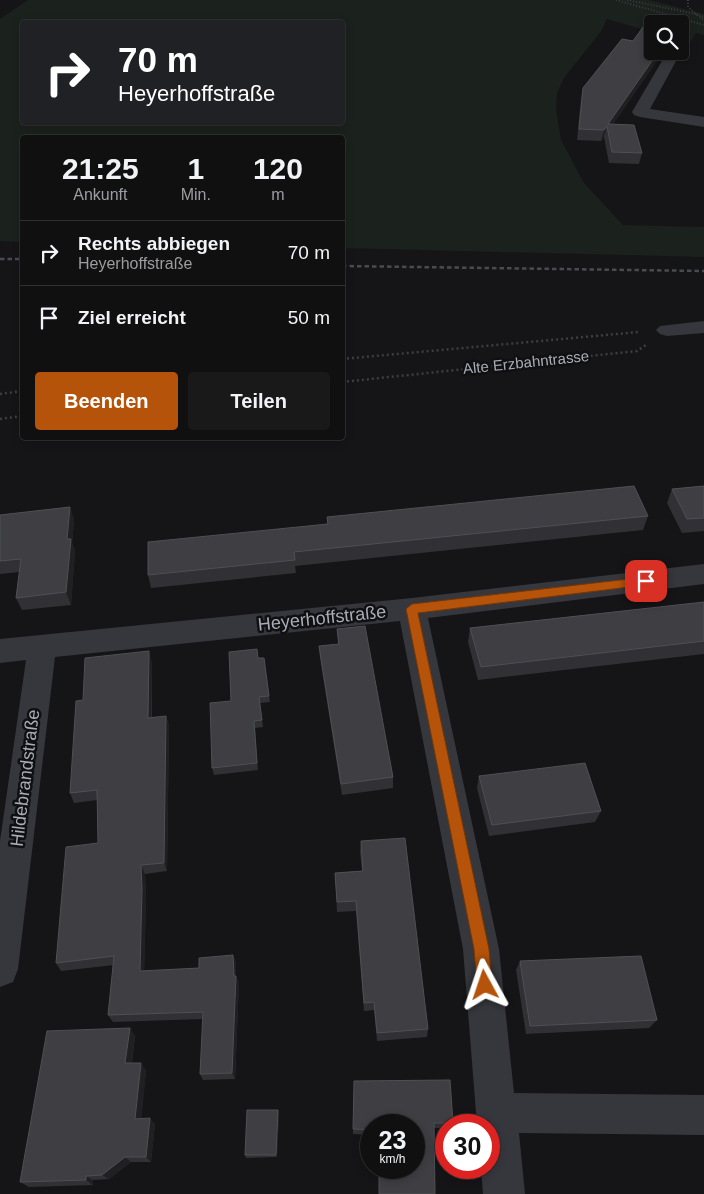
<!DOCTYPE html>
<html lang="de">
<meta charset="utf-8">
<style>
:root{--surface:#101011;--page:#19191a;--text:#f1f3f6;--muted:#9c9d9f;--line:#303031;--accent:#b45309}
body{margin:0;font-family:Helvetica,sans-serif;background:var(--page);color:var(--text);height:100vh;display:flex;flex-direction:column;font-size:19px;white-space:nowrap}
*{box-sizing:border-box;margin:0}
p{font-size:16px;color:var(--muted)}
.icon{flex:none;width:28px;height:28px;fill:none;stroke:currentColor;stroke-width:2;stroke-linecap:round;stroke-linejoin:round}
.map{position:relative;flex:1;overflow:hidden}
.drawer{position:absolute;left:20px;top:135px;width:325px;height:305px;display:flex;flex-direction:column;background:var(--surface);border-radius:5px;box-shadow:0 2px 8px #0003,0 0 0 1px var(--line)}
.drawer>*{flex:none}
.hud{position:absolute;left:20px;top:20px;width:325px;height:105px;border-radius:5px;box-shadow:0 2px 8px #0003,0 0 0 1px var(--line);background:#202124;color:#fff;overflow:hidden}
.controls{position:absolute;left:644px;top:15px;display:grid;gap:10px}
.controls a{display:grid;place-items:center;width:45px;height:45px;border-radius:5px;background:var(--surface);box-shadow:0 2px 8px #0003,0 0 0 1px var(--line);font-size:25px}
.speed{position:absolute;left:360px;top:1114px;display:flex;gap:10px;font-size:25px;font-weight:700;text-align:center}
.speed>*{display:grid;place-content:center;width:65px;height:65px;border-radius:50%;background:var(--surface);box-shadow:0 2px 8px #0003,0 0 0 1px var(--line);line-height:1}
.speed small{font-size:12px;font-weight:400}
.speed .limit{border:8px solid #d22;background:#fff;color:#111}
.pin{position:absolute;display:grid;place-items:center;width:42px;height:42px;color:#fff;margin:-21px;border-radius:10px;box-shadow:0 2px 8px #0006}
.me{position:absolute;width:55px;margin:-28px;rotate:355deg;stroke-linejoin:round;filter:drop-shadow(0 0 4px #0008)}
.turn{display:flex;align-items:center;gap:18px;height:105px;padding:0 15px;font-size:22px}
.turn .icon{width:65px;height:65px;stroke-width:2.5}
.turn b{display:block;font-size:35px;line-height:42px}
.eta{display:flex;justify-content:space-evenly;align-items:center;height:85px;text-align:center}
.eta b{font-size:30px;font-weight:700;line-height:35px}
.action{display:flex;gap:10px;margin-top:auto;padding:10px 15px}
.action a{flex:1;height:58px;border-radius:5px;background:var(--accent);color:#fff;font-size:20px;font-weight:700;line-height:58px;text-align:center}
.action a+a{background:var(--page);color:var(--text)}
ul{padding:0;list-style:none}
li{display:flex;align-items:center;gap:15px;height:65px;padding:0 15px;border-top:1px solid var(--line)}
li div{flex:1}
li b{display:block;font-size:19px}
li em{font-style:normal}
.map>svg:first-child{display:block}
</style>
<div class="map">
<svg width="704" height="1194" viewBox="0 0 704 1194">
<rect width="100%" height="100%" fill="#151517"/>
<path fill="#1b211c" fill-rule="evenodd" d="M 28,0 L 649,0 L 704,14 L 704,35 L 696,33 L 688,45 L 680,42 L 680,24 L 652,24 L 652,32 L 607,19 L 602,30 L 564,78 L 557,93 L 556,109 L 561,140 L 584,183 L 623,225 L 704,227 L 704,257 L 343,248 L 342,138 L 22,138 L 22,242 L 0,241 L 0,19 ZM 22,22 L 342,22 L 342,122 L 22,122 Z"/>
<g fill="none" stroke-linecap="round" stroke-linejoin="round">
<g stroke="#3c3e43" stroke-width="2" stroke-dasharray="1 2" stroke-linecap="butt">
<path d="M 616,0 L 704,25"/>
<path d="M 627,0 L 696,14 L 704,20"/>
<path d="M 688,0 L 688,7 L 696,14 L 704,17"/>
</g>
<g stroke="#3c3e43" stroke-width="2.5" stroke-dasharray="2 3" stroke-linecap="butt">
<path d="M 342,359 L 639,332"/>
<path d="M 342,382 L 637,351 L 646,345"/>
<path d="M 0,394 L 22,391"/>
<path d="M 0,419 L 22,416"/>
</g>
<g fill="#36373c" fill-rule="evenodd">
<path d="M 669,57 L 674,58 L 676,61 L 650,109 L 704,117 L 704,127 L 640,117 L 634,115 L 632,112 L 662,61 L 664,58 Z"/>
<path d="M 704,321 L 704,333 L 667,336 L 660,334 L 656,330 L 660,326 Z"/>
<path d="M 704,564 L 704,584 L 428,618 L 499,949 L 514,1093 L 704,1095 L 704,1135 L 519,1133 L 525,1194 L 483,1194 L 481,1168 L 489,1168 L 489,1125 L 477,1125 L 463,949 L 400,621 L 55,657 L 18,969 L 13,982 L 0,987 L 0,841 L 26,660 L 0,663 L 0,639 L 412,598 Z"/>
</g>
<g stroke="#494b50" stroke-width="2.5" stroke-dasharray="4.5 3" stroke-linecap="butt">
<path d="M 0,259 L 22,259"/>
<path d="M 342,266 L 704,271"/>
</g>
</g>
<g fill="#313135">
<path d="M 583,88 L 613,124 L 642,153 L 639,164 L 609,163 L 604,137 L 601,141 L 577,140 L 581,99 Z"/>
<path d="M 704,486 L 704,531 L 682,533 L 667,503 L 672,489 Z"/>
<path d="M 70,507 L 74,520 L 72,543 L 75,551 L 71,605 L 22,610 L 16,598 L 19,572 L 0,574 L 0,515 Z"/>
<path d="M 648,516 L 643,530 L 295,566 L 296,573 L 151,588 L 148,575 L 327,524 L 327,517 Z"/>
<path d="M 704,602 L 704,654 L 478,680 L 468,642 L 470,628 Z"/>
<path d="M 337,629 L 393,777 L 393,788 L 342,795 L 320,658 L 319,646 L 338,644 Z"/>
<path d="M 258,658 L 264,658 L 270,702 L 260,703 L 263,727 L 255,728 L 258,770 L 214,775 L 212,768 L 231,701 Z"/>
<path d="M 152,662 L 152,718 L 166,716 L 169,726 L 167,871 L 145,874 L 146,898 L 144,971 L 199,968 L 233,955 L 236,963 L 236,976 L 239,983 L 235,1079 L 203,1080 L 200,1074 L 203,1019 L 113,1022 L 108,1015 L 114,965 L 61,971 L 56,963 L 98,843 L 97,800 L 74,803 L 70,793 Z"/>
<path d="M 479,776 L 601,811 L 595,822 L 489,836 L 477,788 Z"/>
<path d="M 361,841 L 428,1029 L 427,1037 L 377,1041 L 374,1010 L 364,1011 L 356,911 L 337,912 L 335,873 L 362,871 L 360,852 Z"/>
<path d="M 520,961 L 657,1020 L 649,1028 L 526,1034 L 516,970 Z"/>
<path d="M 130,1028 L 135,1036 L 132,1063 L 146,1070 L 141,1118 L 155,1124 L 151,1162 L 131,1162 L 109,1179 L 93,1180 L 93,1185 L 29,1187 L 20,1182 Z"/>
<path d="M 354,1081 L 453,1123 L 452,1125 L 446,1125 L 446,1128 L 434,1128 L 435,1194 L 379,1194 L 379,1168 L 414,1168 L 414,1125 L 371,1125 L 371,1135 L 353,1134 Z"/>
<path d="M 278,1110 L 279,1113 L 277,1157 L 246,1158 L 245,1155 Z"/>
</g>
<g fill="#202023">
<path d="M 659,51 L 664,51 L 608,132 L 608,124 Z"/>
<path d="M 607,126 L 604,137 L 601,141 L 604,130 Z"/>
<path d="M 70,507 L 74,520 L 72,543 L 75,551 L 71,605 L 66,592 L 67,539 Z"/>
<path d="M 149,651 L 152,662 L 151,728 L 148,718 Z"/>
<path d="M 166,716 L 169,726 L 167,871 L 164,863 Z"/>
<path d="M 254,721 L 255,728 L 258,770 L 257,763 Z"/>
<path d="M 141,865 L 145,874 L 146,898 L 144,979 L 140,971 Z"/>
<path d="M 233,955 L 236,963 L 236,983 L 234,976 Z"/>
<path d="M 236,976 L 239,983 L 235,1079 L 232,1073 Z"/>
<path d="M 130,1028 L 135,1036 L 131,1070 L 125,1063 Z"/>
<path d="M 141,1063 L 146,1070 L 141,1125 L 135,1119 Z"/>
<path d="M 278,1110 L 279,1113 L 277,1157 L 276,1155 Z"/>
<path d="M 150,1118 L 155,1124 L 151,1162 L 146,1157 Z"/>
<path d="M 125,1157 L 131,1162 L 109,1179 L 102,1175 Z"/>
<path d="M 86,1176 L 93,1180 L 93,1185 L 86,1180 Z"/>
</g>
<g fill="#3e3e43" stroke="#4e5055">
<path d="M 643,27 L 652,29 L 652,51 L 659,51 L 608,124 L 634,125 L 642,153 L 612,152 L 607,126 L 604,130 L 579,129 L 583,88 L 622,39 L 633,41 Z"/>
<path d="M 634,486 L 648,516 L 294,552 L 295,560 L 148,575 L 148,542 L 328,524 L 327,517 Z"/>
<path d="M 704,486 L 704,518 L 687,519 L 672,489 Z"/>
<path d="M 70,507 L 67,539 L 71,539 L 66,592 L 16,598 L 21,559 L 0,561 L 0,515 Z"/>
<path d="M 704,602 L 704,641 L 481,667 L 470,628 Z"/>
<path d="M 365,626 L 393,777 L 341,784 L 319,646 L 339,644 L 337,629 Z"/>
<path d="M 257,649 L 258,658 L 264,658 L 269,696 L 259,697 L 262,720 L 254,721 L 257,763 L 212,768 L 210,703 L 231,701 L 229,652 Z"/>
<path d="M 149,651 L 148,718 L 166,716 L 164,863 L 141,865 L 142,889 L 140,971 L 199,968 L 199,958 L 233,955 L 234,976 L 236,976 L 232,1073 L 200,1074 L 203,1012 L 108,1015 L 114,956 L 56,963 L 66,847 L 98,843 L 97,790 L 70,793 L 76,701 L 83,700 L 85,658 Z"/>
<path d="M 585,763 L 601,811 L 492,825 L 479,776 Z"/>
<path d="M 405,838 L 428,1029 L 377,1033 L 374,1002 L 364,1003 L 356,901 L 337,902 L 335,873 L 363,871 L 361,841 Z"/>
<path d="M 641,956 L 657,1020 L 530,1026 L 520,961 Z"/>
<path d="M 130,1028 L 125,1063 L 141,1063 L 135,1119 L 150,1118 L 146,1157 L 125,1157 L 102,1175 L 86,1176 L 86,1180 L 20,1182 L 47,1031 Z"/>
<path d="M 450,1080 L 453,1123 L 434,1123 L 435,1194 L 379,1194 L 379,1168 L 414,1168 L 414,1125 L 371,1125 L 371,1130 L 353,1129 L 354,1081 Z"/>
<path d="M 247,1110 L 278,1110 L 276,1155 L 245,1155 Z"/>
</g>
<path fill="#b45309" stroke="#753606" d="M 646,577 L 651,581 L 646,585 L 418,613 L 489,949 L 492,985 L 490,991 L 485,993 L 479,991 L 477,985 L 474,949 L 406,609 L 412,604 Z"/>
<g text-anchor="middle" dominant-baseline="central" stroke-width="5" stroke-linejoin="round" paint-order="stroke">
<g font-size="15" fill="#a8acb6" stroke="#101012">
<text transform="translate(526 362) rotate(-6)">Alte Erzbahntrasse</text>
</g>
<g font-size="18" fill="#a8acb6" stroke="#101012">
<text transform="translate(322 618) rotate(-6)">Heyerhoffstraße</text>
<text transform="translate(25 778) rotate(-83)">Hildebrandstraße</text>
</g>
</g>
</svg>
<div class="controls">
<a><svg class="icon" aria-label="search" viewBox="0 0 24 24"><circle cx="10" cy="10" r="6"/><path d="M15 15l6 6"/></svg></a>
</div>
<div class="speed"><div>23<small>km/h</small></div><div class="limit">30</div></div>
<div class="pin" style="left:646px;top:581px;background:#d93025"><svg class="icon" aria-label="arrive" viewBox="0 0 24 24"><path d="M6 21V4h12l-3 4 3 4H6"/></svg></div>
<svg class="me" style="left:485px;top:985px" viewBox="-20 -20 40 40"><path d="M0-17L14 15 0 8-14 15z" fill="#b45309" stroke="#fff" stroke-width="4"/></svg>
<div class="hud">
<div class="turn"><svg class="icon" aria-label="right" viewBox="0 0 24 24"><path d="M7 20v-9h11M14 6l5 5-5 5"/></svg><div><b>70 m</b>Heyerhoffstraße</div></div>
</div>
<section class="drawer">
<div class="eta">
<div><b>21:25</b><p>Ankunft</p></div>
<div><b>1</b><p>Min.</p></div>
<div><b>120</b><p>m</p></div>
</div>
<ul>
<li><svg class="icon" aria-label="right" viewBox="0 0 24 24"><path d="M7 20v-9h11M14 6l5 5-5 5"/></svg><div><b>Rechts abbiegen</b><p>Heyerhoffstraße</p></div><em>70 m</em></li>
<li><svg class="icon" aria-label="arrive" viewBox="0 0 24 24"><path d="M6 21V4h12l-3 4 3 4H6"/></svg><div><b>Ziel erreicht</b></div><em>50 m</em></li>
</ul>
<div class="action"><a>Beenden</a><a>Teilen</a></div>
</section>
</div>
